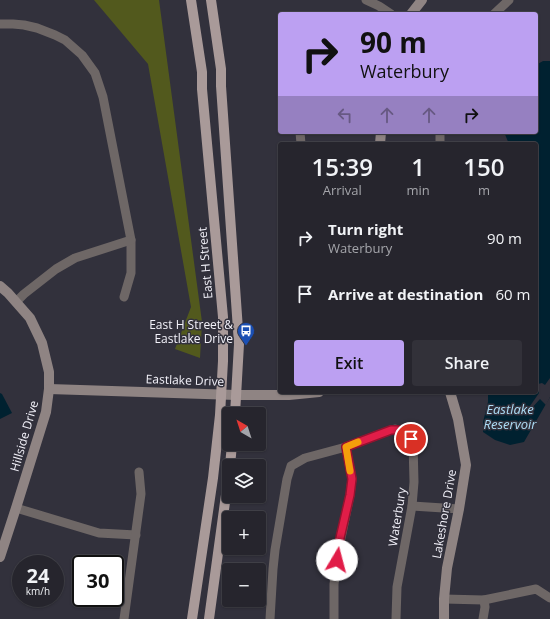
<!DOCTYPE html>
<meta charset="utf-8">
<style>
:root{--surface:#26252d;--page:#323139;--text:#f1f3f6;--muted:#a4a5aa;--line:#424249;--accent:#bca0f2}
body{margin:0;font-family:"Open Sans",sans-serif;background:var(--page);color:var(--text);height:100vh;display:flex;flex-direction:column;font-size:15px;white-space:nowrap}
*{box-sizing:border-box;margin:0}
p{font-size:13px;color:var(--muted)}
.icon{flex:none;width:22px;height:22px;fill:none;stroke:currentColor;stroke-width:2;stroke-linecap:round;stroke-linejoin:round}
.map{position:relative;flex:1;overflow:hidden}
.drawer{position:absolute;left:278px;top:142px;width:260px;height:252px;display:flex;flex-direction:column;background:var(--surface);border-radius:4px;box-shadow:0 1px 3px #0004,0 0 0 1px var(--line)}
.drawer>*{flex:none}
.top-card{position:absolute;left:278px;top:12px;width:260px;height:122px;border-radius:4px;box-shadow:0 1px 3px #0004,0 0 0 1px var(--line);background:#bca0f2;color:#111;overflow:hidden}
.needle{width:26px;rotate:321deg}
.tools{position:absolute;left:222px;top:407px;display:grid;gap:8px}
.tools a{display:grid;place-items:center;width:44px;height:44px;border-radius:4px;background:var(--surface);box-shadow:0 1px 3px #0004,0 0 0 1px var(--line);font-size:20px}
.speed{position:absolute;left:12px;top:555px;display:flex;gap:8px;font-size:20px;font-weight:700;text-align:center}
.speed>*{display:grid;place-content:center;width:52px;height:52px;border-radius:50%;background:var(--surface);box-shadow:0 1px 3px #0004,0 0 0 1px var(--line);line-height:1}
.speed small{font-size:10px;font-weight:400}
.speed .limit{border:2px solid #111;border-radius:6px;background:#fff;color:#111}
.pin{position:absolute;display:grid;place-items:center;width:34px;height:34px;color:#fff;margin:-17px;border:2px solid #fff;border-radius:50%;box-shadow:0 1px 4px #0007}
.me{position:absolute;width:44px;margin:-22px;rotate:8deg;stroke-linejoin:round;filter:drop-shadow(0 0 3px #0008)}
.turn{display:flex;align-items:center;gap:14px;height:84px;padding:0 16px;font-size:18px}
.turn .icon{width:52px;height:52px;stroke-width:2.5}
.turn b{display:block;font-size:28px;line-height:34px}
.lanes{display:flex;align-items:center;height:38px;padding:0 16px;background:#0003;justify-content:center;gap:20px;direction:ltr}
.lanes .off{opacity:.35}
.eta{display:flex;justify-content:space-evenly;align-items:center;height:68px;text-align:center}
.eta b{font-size:24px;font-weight:600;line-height:28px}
.button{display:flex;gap:8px;margin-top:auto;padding:8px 16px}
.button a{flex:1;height:46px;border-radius:4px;background:var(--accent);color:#111;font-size:16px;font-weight:600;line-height:46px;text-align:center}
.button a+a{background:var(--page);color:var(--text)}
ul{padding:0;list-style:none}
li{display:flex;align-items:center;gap:12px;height:56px;padding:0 16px}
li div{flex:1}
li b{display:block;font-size:15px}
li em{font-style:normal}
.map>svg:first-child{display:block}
</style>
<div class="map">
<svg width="550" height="619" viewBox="0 0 550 619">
<rect width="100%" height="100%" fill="#32313c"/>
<path fill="#52591d" d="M 94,0 L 159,0 L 202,322 L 200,358 L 175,349 L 191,307 L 148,64 Z"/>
<g fill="#002130">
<path d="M 543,61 L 550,61 L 550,397 L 524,442 L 510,445 L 495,440 L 483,432 L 483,422 L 488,402 L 488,392 L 536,392 L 536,229 L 537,228 L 536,222 L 536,144 L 509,144 L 504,132 L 536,132 L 536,65 Z"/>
<path d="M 0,393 L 2,394 L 12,413 L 0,419 Z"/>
</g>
<path fill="#32313c" d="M 550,378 L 550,397 L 546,405 L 540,399 L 530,410 L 528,409 L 539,393 L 538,384 L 542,383 L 545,385 Z"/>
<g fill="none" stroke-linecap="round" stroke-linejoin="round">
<g stroke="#6e6766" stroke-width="9">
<path d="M 366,0 L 379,6 L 391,14"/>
<path d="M 494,14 L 509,0"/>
<path d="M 0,24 L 13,24 L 24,25 L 37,28 L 55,35 L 65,40 L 82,55 L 95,73 L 103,97 L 131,240 L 131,273 L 124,297"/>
<path d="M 300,132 L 301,144"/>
<path d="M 440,132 L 440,144"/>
<path d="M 16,302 L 24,294 L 56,269 L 75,258 L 131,240"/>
<path d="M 412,506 L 459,509"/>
<path d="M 16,508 L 99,533 L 136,535"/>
<path d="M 444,599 L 484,600 L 536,589 L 550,598"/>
<path d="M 124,619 L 141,494 L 139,472"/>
<path d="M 270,619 L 273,569 L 275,550 L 287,479 L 291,466 L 305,458 L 346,447 L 391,430 L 395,429 L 404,432 L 408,435 L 413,443 L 414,482 L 412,506 L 397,587 L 396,619"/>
<path d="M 334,619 L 334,584 L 341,538 L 350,495 L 352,479 L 346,447"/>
<path d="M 483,619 L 485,607 L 484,600"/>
</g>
<g stroke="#8f8483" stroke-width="10">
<path d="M 411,14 L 422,0"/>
<path d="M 380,144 L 381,132"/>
<path d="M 0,286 L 8,293 L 30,318 L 42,343 L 49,372 L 49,389 L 46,412 L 16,508 L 0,557"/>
<path d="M 49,389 L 236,395 L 289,395 L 319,392"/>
<path d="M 444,619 L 444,599 L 447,568 L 459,509 L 466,465 L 458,419 L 450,392"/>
</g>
<g stroke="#a99a99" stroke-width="10">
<path d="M 191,0 L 202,72 L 202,89 L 223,317 L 223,361 L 220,415 L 213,478 L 192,619"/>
<path d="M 211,0 L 221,69 L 221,86 L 239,344 L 235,414"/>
<path d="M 230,466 L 232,444"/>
<path d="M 209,619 L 229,473"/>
</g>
</g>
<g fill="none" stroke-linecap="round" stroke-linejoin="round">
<defs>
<path id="route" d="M 337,560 L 340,538 L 350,495 L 352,479 L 346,447 L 391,430 L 400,430 L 404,432 L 411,439"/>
</defs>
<use href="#route" stroke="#92132f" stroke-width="10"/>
<use href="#route" stroke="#e11d48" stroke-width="7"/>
<path stroke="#f59e0b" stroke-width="7" d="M 350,471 L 346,447 L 358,442"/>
</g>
<defs>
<symbol id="bus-pin" viewBox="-11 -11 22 30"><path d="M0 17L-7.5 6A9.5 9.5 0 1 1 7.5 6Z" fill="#1a4fb4" stroke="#32313c"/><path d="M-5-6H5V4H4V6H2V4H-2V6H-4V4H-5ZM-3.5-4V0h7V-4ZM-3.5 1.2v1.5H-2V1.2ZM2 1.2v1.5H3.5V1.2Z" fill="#fff"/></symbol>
</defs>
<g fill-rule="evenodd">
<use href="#bus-pin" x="236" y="321" width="20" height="27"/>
</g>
<g text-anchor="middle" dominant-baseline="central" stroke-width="3" stroke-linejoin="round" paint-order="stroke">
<g font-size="12" fill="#f3f2fa" stroke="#32313c">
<text transform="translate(205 263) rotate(-95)">East H Street</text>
<text transform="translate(185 380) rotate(2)">Eastlake Drive</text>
<text transform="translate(24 436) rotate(-74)">Hillside Drive</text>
<text transform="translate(444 514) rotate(-80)">Lakeshore Drive</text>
<text transform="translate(397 517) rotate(-81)">Waterbury</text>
</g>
<g font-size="12" fill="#f3f2fa" stroke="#32313c" text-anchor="end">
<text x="233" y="324">East H Street &amp;<tspan x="233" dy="14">Eastlake Drive</tspan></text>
</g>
<g font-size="13" font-style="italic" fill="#acddf6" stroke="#32313c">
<text x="510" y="409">Eastlake<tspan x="510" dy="15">Reservoir</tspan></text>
</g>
</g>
</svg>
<div class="tools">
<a><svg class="needle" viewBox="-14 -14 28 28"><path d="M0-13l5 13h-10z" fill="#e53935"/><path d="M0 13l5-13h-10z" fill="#a4a5aa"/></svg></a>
<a><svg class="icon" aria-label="layers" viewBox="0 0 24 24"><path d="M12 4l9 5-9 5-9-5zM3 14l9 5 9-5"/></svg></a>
<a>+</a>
<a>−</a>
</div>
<div class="speed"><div>24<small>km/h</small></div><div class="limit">30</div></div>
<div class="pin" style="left:411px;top:439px;background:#d93025"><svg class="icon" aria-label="arrive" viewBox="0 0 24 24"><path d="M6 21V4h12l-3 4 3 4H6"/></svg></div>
<svg class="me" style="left:337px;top:560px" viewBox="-20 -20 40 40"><circle r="19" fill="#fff"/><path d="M0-13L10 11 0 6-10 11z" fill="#e11d48"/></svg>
<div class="top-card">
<div class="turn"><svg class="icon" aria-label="right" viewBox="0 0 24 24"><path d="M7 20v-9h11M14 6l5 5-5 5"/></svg><div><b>90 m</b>Waterbury</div></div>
<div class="lanes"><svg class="icon off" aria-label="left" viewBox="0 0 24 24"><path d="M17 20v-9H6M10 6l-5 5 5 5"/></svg><svg class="icon off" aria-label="ahead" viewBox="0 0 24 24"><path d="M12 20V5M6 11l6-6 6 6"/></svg><svg class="icon off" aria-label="ahead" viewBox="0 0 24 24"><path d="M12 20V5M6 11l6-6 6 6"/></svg><svg class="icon" aria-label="right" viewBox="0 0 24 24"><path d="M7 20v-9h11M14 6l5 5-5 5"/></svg></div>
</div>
<section class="drawer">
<div class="eta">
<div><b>15:39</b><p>Arrival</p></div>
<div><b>1</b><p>min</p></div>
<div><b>150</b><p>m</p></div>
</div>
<ul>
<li><svg class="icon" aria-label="right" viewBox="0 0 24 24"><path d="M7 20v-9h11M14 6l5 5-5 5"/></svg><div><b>Turn right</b><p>Waterbury</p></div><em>90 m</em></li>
<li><svg class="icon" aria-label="arrive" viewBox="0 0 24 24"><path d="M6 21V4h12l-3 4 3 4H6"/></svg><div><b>Arrive at destination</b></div><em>60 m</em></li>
</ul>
<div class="button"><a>Exit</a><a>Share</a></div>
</section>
</div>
